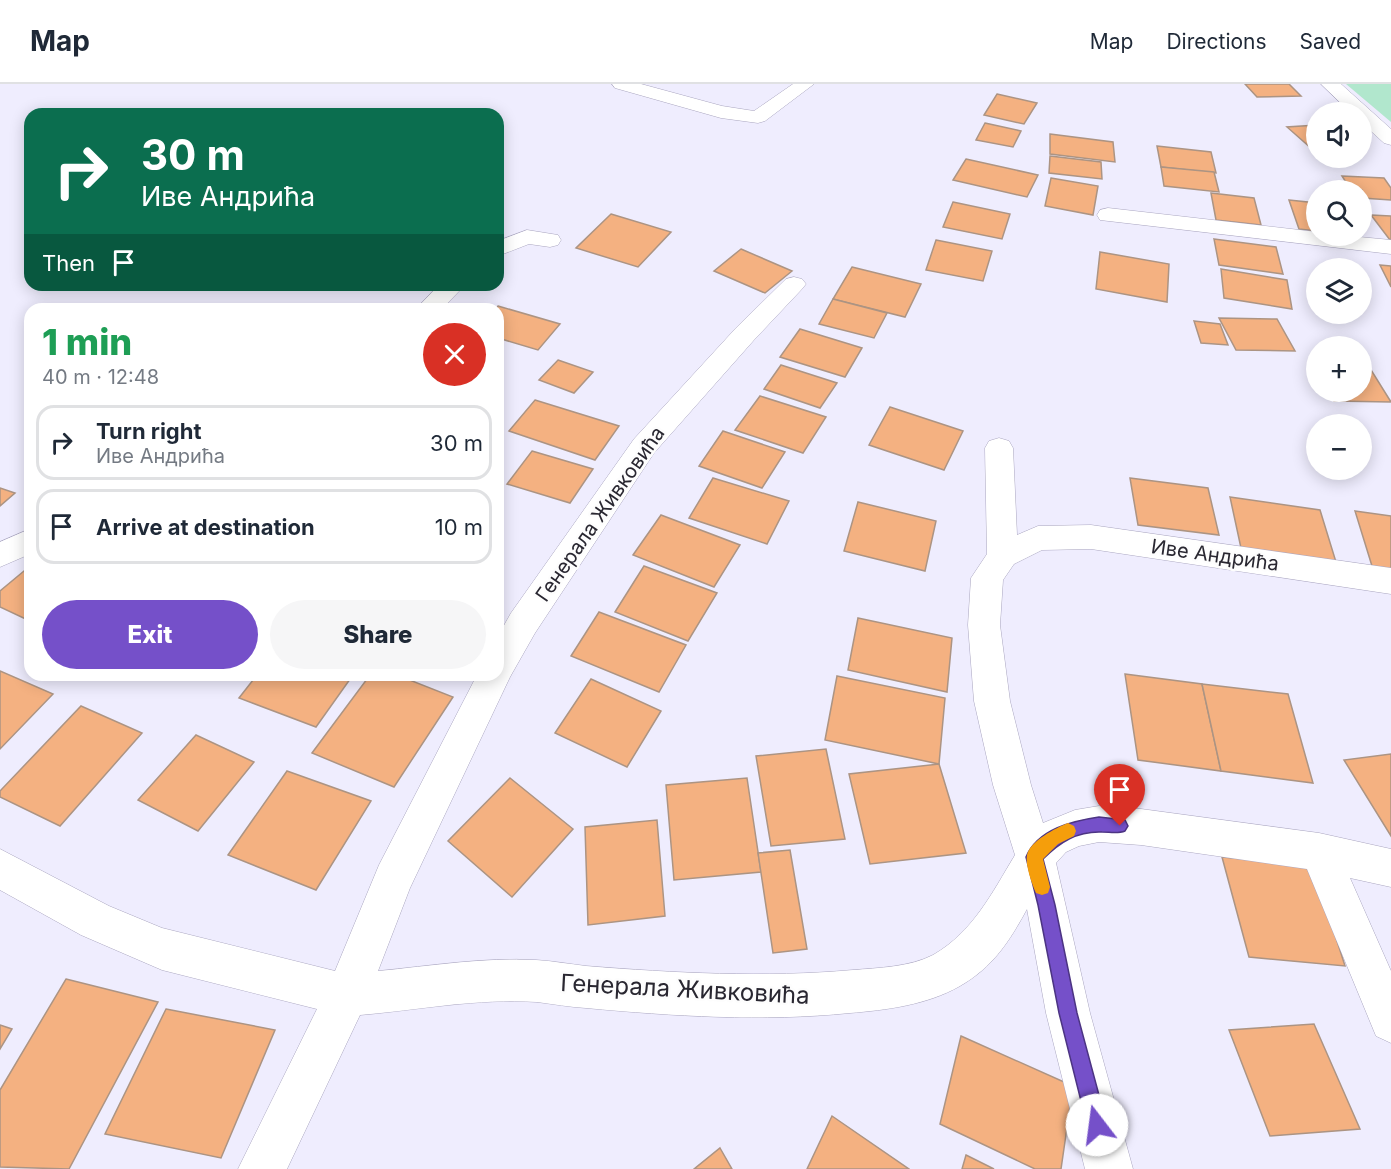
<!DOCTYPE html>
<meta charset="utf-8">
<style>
:root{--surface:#fff;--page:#f6f6f7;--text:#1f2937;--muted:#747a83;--line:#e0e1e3;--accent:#7550c9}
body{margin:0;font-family:Inter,sans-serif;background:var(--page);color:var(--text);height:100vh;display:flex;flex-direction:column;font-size:22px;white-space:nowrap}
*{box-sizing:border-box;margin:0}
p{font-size:20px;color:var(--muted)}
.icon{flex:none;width:33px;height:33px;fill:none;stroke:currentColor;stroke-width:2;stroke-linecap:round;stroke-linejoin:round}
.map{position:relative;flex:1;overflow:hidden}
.details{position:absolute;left:24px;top:219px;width:480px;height:378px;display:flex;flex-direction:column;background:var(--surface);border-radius:18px;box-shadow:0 3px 15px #0003}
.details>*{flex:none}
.top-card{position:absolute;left:24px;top:24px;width:480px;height:183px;border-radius:18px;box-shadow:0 3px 15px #0003;background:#0b6e4f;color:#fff;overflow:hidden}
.fabs{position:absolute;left:1306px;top:18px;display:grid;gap:12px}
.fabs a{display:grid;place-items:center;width:66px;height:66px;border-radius:50%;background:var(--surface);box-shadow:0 3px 15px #0003;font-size:30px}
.pin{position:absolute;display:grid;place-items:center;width:51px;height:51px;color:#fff;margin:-62px -26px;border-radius:50% 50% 50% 0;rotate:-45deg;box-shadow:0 0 6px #0007}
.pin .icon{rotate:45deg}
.me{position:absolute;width:66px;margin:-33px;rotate:345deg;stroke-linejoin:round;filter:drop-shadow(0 0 4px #0008)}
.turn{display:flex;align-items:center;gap:21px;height:126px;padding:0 18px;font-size:27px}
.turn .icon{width:78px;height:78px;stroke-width:2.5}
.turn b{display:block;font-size:42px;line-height:51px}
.then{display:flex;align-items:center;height:57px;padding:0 18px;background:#0003;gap:12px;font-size:22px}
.round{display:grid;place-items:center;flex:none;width:63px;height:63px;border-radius:32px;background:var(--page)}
.head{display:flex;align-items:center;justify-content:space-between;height:102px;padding:0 18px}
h1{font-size:36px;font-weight:800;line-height:45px;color:#1e9e55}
.cta{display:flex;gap:12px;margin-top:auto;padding:12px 18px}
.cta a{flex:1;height:69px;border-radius:36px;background:var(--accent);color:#fff;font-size:24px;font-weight:800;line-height:69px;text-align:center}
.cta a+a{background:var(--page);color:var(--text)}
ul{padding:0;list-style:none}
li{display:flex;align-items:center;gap:18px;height:75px;margin:0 12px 9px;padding:0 6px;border:3px solid var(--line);border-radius:18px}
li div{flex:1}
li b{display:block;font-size:22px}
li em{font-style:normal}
header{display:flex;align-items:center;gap:36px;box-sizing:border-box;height:84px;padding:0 30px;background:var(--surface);border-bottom:2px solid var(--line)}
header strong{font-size:28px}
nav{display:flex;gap:33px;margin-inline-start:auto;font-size:21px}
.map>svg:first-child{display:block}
</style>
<header>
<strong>Map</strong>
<nav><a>Map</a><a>Directions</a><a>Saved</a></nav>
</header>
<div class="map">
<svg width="1391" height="1085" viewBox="0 0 1391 1085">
<rect width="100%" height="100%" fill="#efedfe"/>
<path fill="#b1e7cd" d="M 1346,0 L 1391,0 L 1391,38 Z"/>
<g fill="#f4b181" stroke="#ac9483" stroke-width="1.5">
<path d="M 1245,0 L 1289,0 L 1301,12 L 1257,13 Z"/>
<path d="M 997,10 L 1037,19 L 1024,40 L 984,31 Z"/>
<path d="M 985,39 L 1021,47 L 1013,63 L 976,56 Z"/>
<path d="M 1317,41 L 1317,65 L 1312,65 L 1287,43 Z"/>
<path d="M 1050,50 L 1113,58 L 1115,78 L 1050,70 Z"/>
<path d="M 1157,62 L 1211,68 L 1216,89 L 1161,83 Z"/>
<path d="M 1050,72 L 1101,78 L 1102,95 L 1049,89 Z"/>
<path d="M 966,75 L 1038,91 L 1027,113 L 953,96 Z"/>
<path d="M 1161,83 L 1214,88 L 1219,108 L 1164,102 Z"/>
<path d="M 1342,92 L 1384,94 L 1391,104 L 1391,116 L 1362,114 L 1362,106 L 1351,106 Z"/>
<path d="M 1051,94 L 1098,102 L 1093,131 L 1045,122 Z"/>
<path d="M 1211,109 L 1254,114 L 1261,141 L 1216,136 Z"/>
<path d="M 1289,116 L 1317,119 L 1317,147 L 1299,145 Z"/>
<path d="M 953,118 L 1010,130 L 1002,155 L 943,143 Z"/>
<path d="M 611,130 L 671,148 L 638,183 L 576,164 Z"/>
<path d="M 1371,131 L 1391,132 L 1391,156 L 1390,156 Z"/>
<path d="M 1214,155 L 1276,163 L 1283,190 L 1219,181 Z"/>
<path d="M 936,156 L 992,167 L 983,197 L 926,186 Z"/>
<path d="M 741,165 L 792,187 L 765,209 L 714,187 Z"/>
<path d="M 1100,168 L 1169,180 L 1167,218 L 1096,205 Z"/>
<path d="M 1380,181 L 1391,182 L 1391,203 Z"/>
<path d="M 852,183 L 921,200 L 905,233 L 833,215 Z"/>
<path d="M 1221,185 L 1287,196 L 1292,225 L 1224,214 Z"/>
<path d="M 833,215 L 887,229 L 874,254 L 819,240 Z"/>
<path d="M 498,222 L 560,240 L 538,266 L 498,254 L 498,225 L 496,225 Z"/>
<path d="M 1219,234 L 1277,235 L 1295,267 L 1236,266 Z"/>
<path d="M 1194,237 L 1220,240 L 1228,261 L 1201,259 Z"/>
<path d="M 800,245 L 862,264 L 845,293 L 780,273 Z"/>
<path d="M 558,276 L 593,288 L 574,309 L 539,296 Z"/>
<path d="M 781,281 L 837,299 L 820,324 L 764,305 Z"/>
<path d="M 1362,281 L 1368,281 L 1391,318 L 1334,317 L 1328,308 L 1362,308 Z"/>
<path d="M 760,312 L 826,333 L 803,369 L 735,346 Z"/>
<path d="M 535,316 L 619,342 L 595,376 L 509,347 Z"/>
<path d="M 890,323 L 963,347 L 944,386 L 869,361 Z"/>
<path d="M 723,347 L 785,368 L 762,404 L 699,382 Z"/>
<path d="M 532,367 L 593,385 L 570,419 L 507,400 Z"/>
<path d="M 713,394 L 789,417 L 767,460 L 689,434 Z"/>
<path d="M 1130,394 L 1208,404 L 1219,451 L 1138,441 Z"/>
<path d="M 0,404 L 15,409 L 0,422 Z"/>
<path d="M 1230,413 L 1320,426 L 1336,478 L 1241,464 Z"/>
<path d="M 858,418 L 936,437 L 925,487 L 844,467 Z"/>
<path d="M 1355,427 L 1391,432 L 1391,485 L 1372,482 Z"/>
<path d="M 661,431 L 740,461 L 714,503 L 633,471 Z"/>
<path d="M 30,482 L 30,537 L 0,523 L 0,507 Z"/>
<path d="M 644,482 L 717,509 L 688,557 L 615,528 Z"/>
<path d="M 599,528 L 686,561 L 659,608 L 571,572 Z"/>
<path d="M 858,534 L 952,554 L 947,608 L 848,586 Z"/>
<path d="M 0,587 L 53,610 L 0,665 Z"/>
<path d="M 1125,590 L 1202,600 L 1221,687 L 1138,676 Z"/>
<path d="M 257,591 L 353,591 L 316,643 L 239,614 Z"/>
<path d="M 370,591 L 397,591 L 453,613 L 394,703 L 312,669 Z"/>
<path d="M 837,592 L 945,614 L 939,680 L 825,656 Z"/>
<path d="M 591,595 L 661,627 L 627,683 L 555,649 Z"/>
<path d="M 1202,600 L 1288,610 L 1313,699 L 1221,687 Z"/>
<path d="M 81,622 L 142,649 L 60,742 L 0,713 L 0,707 Z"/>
<path d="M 196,651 L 254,678 L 198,747 L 138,716 Z"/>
<path d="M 826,665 L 845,755 L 771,762 L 756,672 Z"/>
<path d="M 1391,670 L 1391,752 L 1344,676 Z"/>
<path d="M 939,680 L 966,769 L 870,780 L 849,690 Z"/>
<path d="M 287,687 L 371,717 L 316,806 L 228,771 Z"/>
<path d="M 510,694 L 573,745 L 512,813 L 448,757 Z"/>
<path d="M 747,694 L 761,788 L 674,796 L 666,701 Z"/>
<path d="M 657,736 L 665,832 L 588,841 L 585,743 Z"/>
<path d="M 790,766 L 807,865 L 773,869 L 758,769 Z"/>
<path d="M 1222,773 L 1313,781 L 1345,882 L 1249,873 Z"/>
<path d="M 66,895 L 158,918 L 69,1085 L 0,1083 L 0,1006 Z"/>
<path d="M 166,925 L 275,946 L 221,1074 L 105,1050 Z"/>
<path d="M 1314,940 L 1360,1045 L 1270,1052 L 1229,946 Z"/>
<path d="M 0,941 L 12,945 L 0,965 Z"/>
<path d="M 961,952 L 1073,1002 L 1061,1085 L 1035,1085 L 940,1040 Z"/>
<path d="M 832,1032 L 909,1085 L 807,1085 Z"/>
<path d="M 720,1064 L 732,1085 L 694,1085 Z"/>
<path d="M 966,1071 L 994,1085 L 962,1085 Z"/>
</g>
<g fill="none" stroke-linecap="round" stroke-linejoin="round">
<defs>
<g id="minor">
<path d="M 612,0 L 641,0 L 722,22 L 754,27 L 793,0 L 814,0 L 765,37 L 758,39 L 721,34 L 615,4 Z"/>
<path d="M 1321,0 L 1341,0 L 1391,45 L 1391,61 L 1384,59 L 1362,39 L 1362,28 L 1350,28 Z"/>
<path d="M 1108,124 L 1317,148 L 1317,152 L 1349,152 L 1391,156 L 1391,170 L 1100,136 L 1097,131 L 1100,126 Z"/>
<path d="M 527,146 L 558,151 L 561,156 L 558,161 L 550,163 L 529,160 L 498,172 L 498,157 Z"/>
<path d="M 794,193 L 802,195 L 806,200 L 802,205 L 754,256 L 654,369 L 535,549 L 510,593 L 410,804 L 378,887 C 430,882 484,873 536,876 C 553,877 569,880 586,882 C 674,889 765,894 853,886 C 878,884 910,883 933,871 C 973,848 992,809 1015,771 L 993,701 L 974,617 L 968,541 L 971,494 L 987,470 L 985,364 L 989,357 L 999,354 L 1009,357 L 1013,364 L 1017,451 L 1038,442 L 1091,441 L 1391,484 L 1391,510 L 1091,465 L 1042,466 L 1014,480 L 1003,496 L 1000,541 L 1010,617 L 1031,701 L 1043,739 L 1075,726 L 1099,722 L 1141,725 L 1319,749 L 1391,765 L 1391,803 L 1350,794 L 1391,887 L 1391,959 L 1376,952 L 1307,785 L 1141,761 L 1099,758 L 1079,762 L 1066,768 L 1056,779 L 1090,929 L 1133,1085 L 1085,1085 L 1046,929 L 1027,825 C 1009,858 993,883 960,902 C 927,921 886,926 850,929 C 763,938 673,932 586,924 C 570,923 553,920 537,918 C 478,914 418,926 360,931 L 287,1085 L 238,1085 L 317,925 L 162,886 L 81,851 L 0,806 L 0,765 L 109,822 L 162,844 L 335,887 L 379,781 L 477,591 L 498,591 L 498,552 L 511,529 L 634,355 L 736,244 L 786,195 Z"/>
<path d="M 439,201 L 465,201 L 442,225 L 416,225 Z"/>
<path d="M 30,445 L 30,470 L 0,483 L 0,458 Z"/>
</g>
</defs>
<use href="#minor" stroke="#aaa6c0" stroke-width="1"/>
<use href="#minor" fill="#fff" fill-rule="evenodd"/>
</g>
<path fill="#7550c9" stroke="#4c3483" stroke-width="1.5" d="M 1099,733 L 1125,736 L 1128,742 L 1125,747 C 1118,750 1110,748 1102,748 C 1077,747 1060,758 1043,775 L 1055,821 L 1077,929 L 1107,1041 L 1104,1047 L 1097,1050 L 1090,1047 L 1087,1041 L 1059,929 L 1038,821 L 1026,773 C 1038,745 1072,737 1099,733 Z"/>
<path fill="#f59e0b" d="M 1068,739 L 1074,742 L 1076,747 L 1074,752 L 1058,760 L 1043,775 L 1050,803 L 1048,809 L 1042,811 L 1036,809 C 1032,800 1025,781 1027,771 C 1030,757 1056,744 1068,739 Z"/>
<g text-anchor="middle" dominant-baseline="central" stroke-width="5" stroke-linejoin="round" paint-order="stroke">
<g font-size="20" fill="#292731" stroke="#fdfdfd">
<text transform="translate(600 430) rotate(-55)">Генерала Живковића</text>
<text transform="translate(1215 471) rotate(8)">Иве Андрића</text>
</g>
<g font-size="24" fill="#292731" stroke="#fdfdfd">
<text transform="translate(685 905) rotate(3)">Генерала Живковића</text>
</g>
</g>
</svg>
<div class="fabs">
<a><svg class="icon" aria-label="sound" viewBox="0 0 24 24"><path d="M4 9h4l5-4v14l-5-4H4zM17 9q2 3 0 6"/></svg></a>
<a><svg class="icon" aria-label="search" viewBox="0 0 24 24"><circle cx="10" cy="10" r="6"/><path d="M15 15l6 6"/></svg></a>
<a><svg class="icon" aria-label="layers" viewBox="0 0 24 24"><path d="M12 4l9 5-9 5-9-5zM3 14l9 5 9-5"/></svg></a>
<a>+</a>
<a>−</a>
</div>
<div class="pin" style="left:1120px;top:742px;background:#d93025"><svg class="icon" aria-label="arrive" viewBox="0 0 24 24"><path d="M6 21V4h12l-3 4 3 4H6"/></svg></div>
<svg class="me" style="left:1097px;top:1041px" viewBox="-20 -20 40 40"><circle r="19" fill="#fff"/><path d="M0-13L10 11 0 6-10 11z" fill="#7550c9"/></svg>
<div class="top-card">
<div class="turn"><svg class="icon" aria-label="right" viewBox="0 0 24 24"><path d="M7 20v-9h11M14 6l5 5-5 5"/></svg><div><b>30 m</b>Иве Андрића</div></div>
<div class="then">Then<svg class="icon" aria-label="arrive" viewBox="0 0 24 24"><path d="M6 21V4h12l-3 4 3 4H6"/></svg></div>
</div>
<section class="details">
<div class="head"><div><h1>1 min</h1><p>40 m · 12:48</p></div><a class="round" style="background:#d93025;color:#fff"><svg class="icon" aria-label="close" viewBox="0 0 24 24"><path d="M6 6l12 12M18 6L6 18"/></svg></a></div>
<ul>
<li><svg class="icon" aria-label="right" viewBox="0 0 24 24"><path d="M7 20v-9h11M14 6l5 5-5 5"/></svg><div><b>Turn right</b><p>Иве Андрића</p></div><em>30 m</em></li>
<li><svg class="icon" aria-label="arrive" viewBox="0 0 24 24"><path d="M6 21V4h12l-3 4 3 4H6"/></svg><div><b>Arrive at destination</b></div><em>10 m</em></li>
</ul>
<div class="cta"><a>Exit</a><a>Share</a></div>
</section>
</div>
